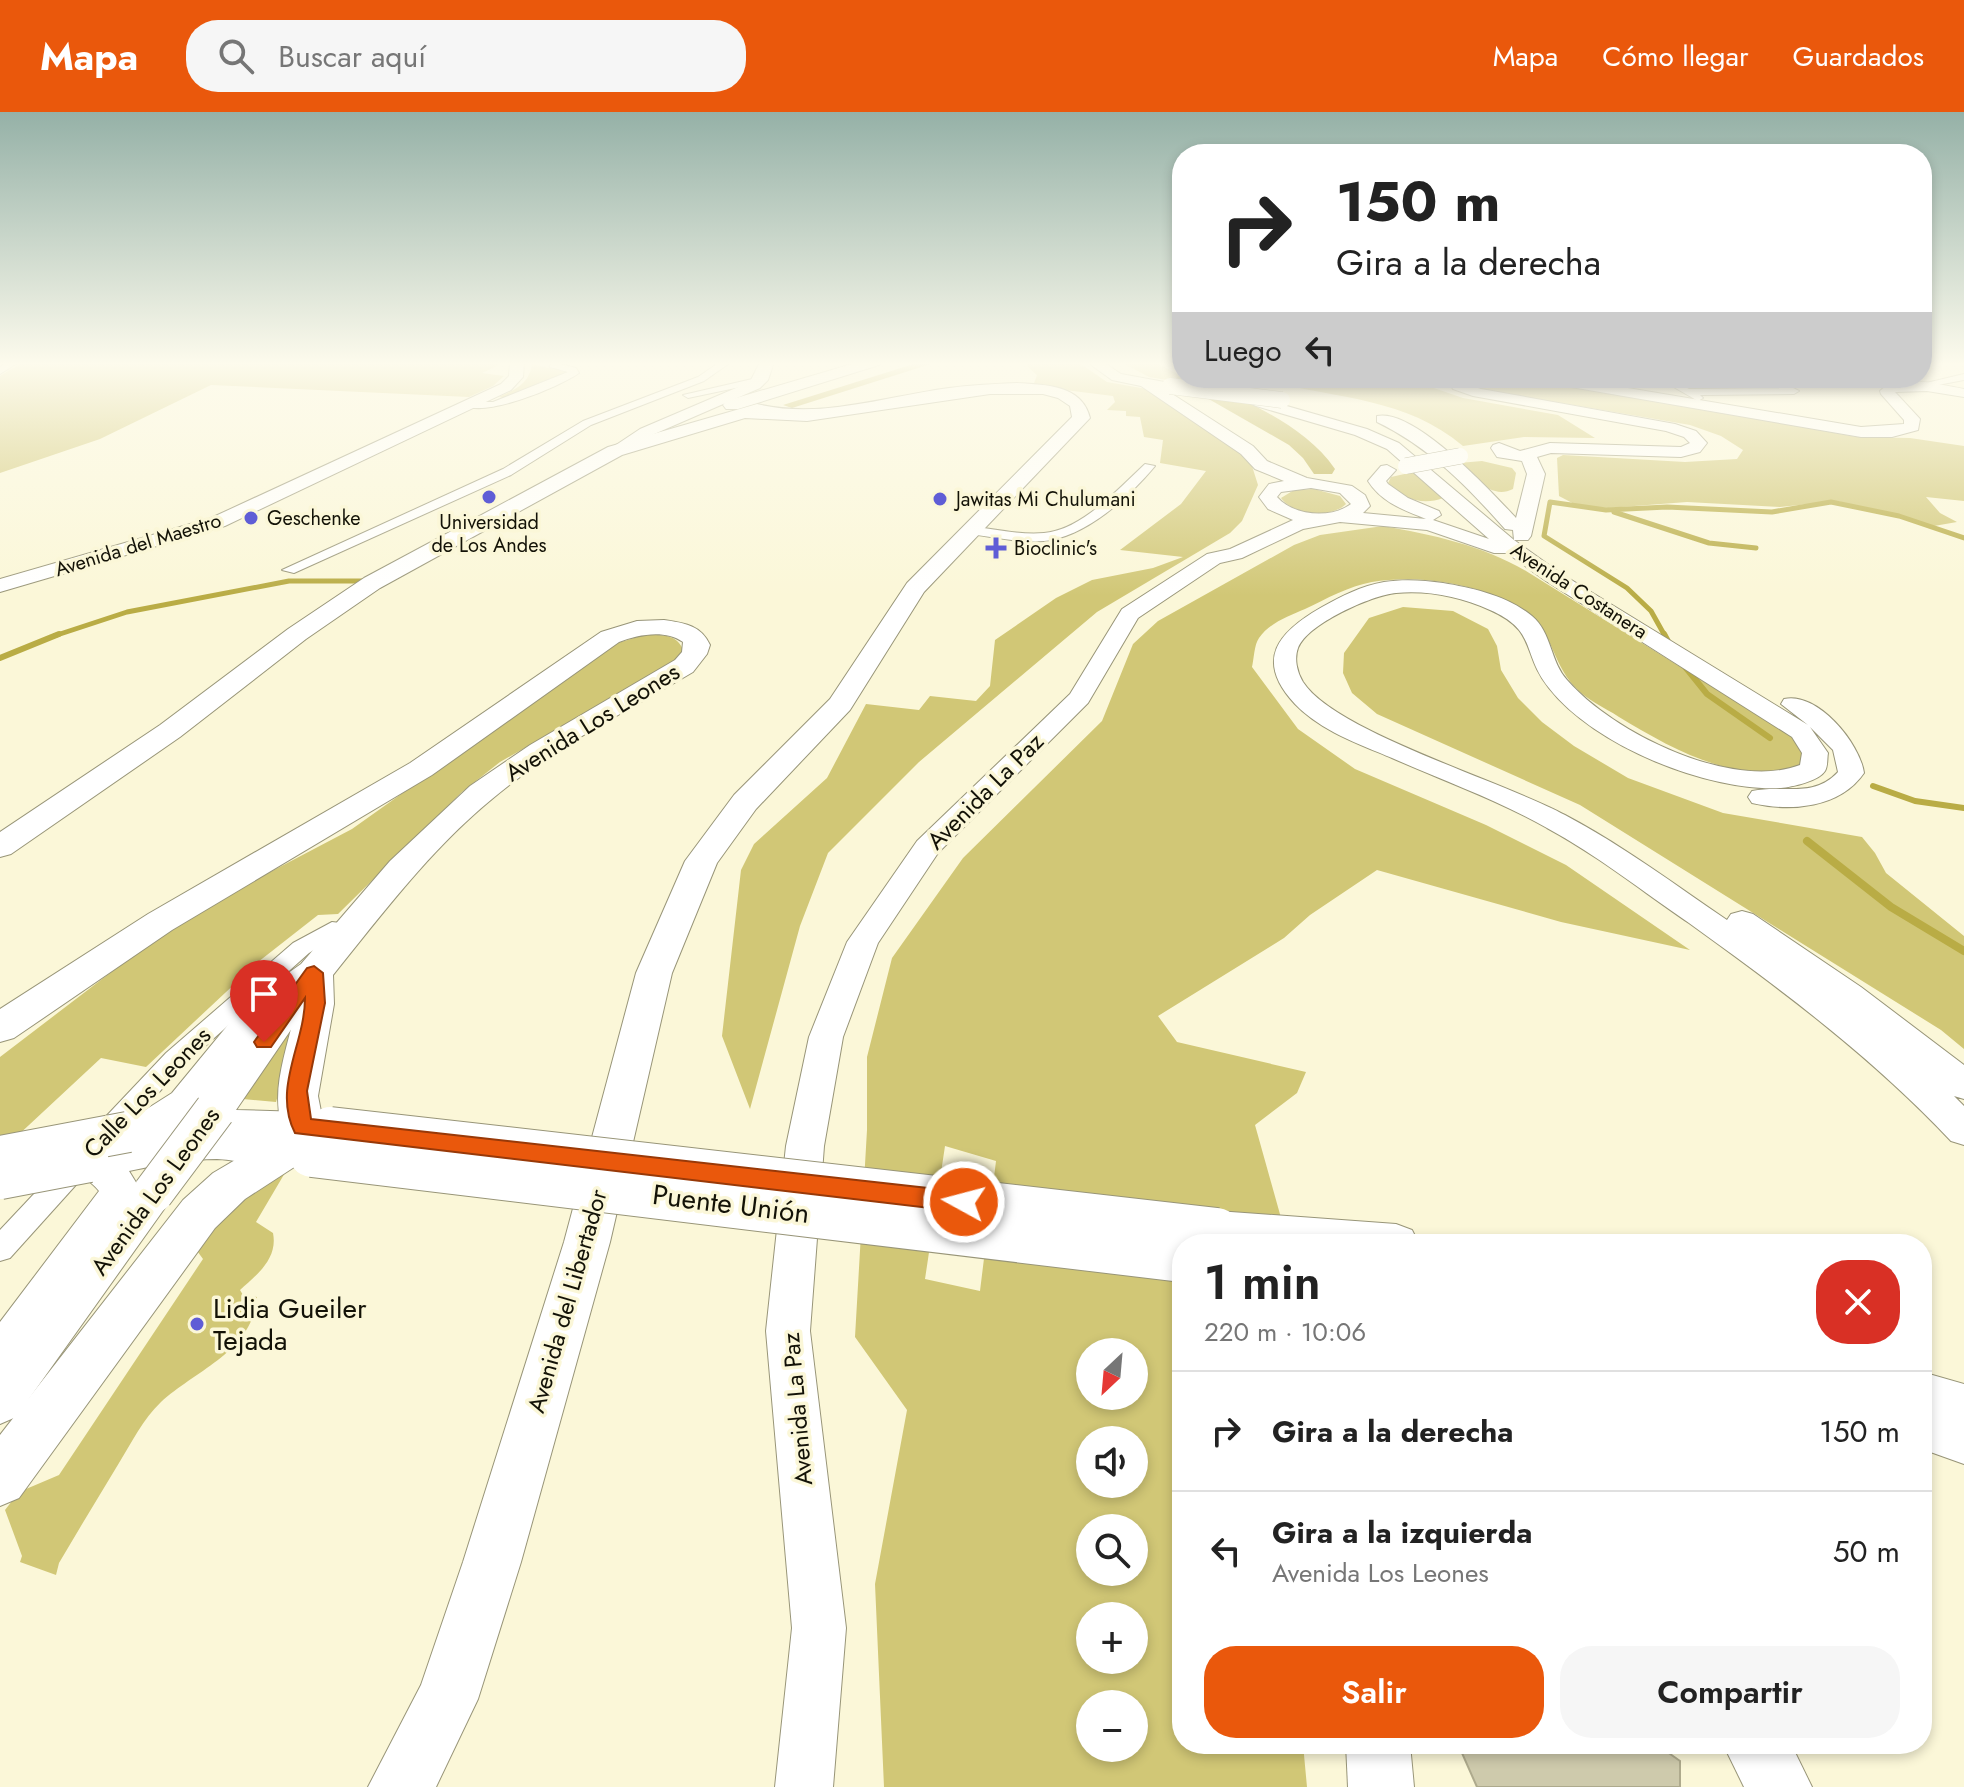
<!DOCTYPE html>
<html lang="es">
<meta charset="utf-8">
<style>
:root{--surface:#fff;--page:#f6f6f6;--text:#222;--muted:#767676;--line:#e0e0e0;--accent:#ea580c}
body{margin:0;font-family:Jost,sans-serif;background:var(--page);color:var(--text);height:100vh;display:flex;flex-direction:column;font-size:30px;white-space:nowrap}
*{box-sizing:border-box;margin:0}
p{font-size:26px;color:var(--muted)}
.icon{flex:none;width:44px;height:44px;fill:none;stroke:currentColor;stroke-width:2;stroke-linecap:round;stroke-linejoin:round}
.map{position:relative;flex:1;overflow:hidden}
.drawer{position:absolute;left:1172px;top:1122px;width:760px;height:520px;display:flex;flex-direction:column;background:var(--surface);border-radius:32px;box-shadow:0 4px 12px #0003}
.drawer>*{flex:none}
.hud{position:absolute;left:1172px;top:32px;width:760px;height:244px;border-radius:32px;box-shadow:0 4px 12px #0003;background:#fff;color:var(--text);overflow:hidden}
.needle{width:52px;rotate:206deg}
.fabs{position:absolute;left:1076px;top:1226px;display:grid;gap:16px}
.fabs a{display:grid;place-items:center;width:72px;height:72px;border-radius:50%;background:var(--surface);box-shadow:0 4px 12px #0003;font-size:40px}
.pin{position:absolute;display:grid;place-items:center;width:68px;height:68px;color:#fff;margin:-82px -34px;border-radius:50% 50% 50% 0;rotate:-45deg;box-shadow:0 0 8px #0007}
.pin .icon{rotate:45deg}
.me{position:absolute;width:88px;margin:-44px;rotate:277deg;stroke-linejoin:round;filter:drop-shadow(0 0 6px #0008)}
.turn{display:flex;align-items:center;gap:28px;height:168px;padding:0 32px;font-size:36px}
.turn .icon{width:104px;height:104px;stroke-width:2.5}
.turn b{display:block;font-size:56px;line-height:68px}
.then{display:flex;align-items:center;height:76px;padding:0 32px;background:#0003;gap:16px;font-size:30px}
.round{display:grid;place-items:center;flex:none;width:84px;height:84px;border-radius:32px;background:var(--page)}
.overview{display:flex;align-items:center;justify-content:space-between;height:136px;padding:0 32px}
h1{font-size:48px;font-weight:600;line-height:60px}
.cta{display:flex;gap:16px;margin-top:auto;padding:16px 32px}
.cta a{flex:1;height:92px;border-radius:32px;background:var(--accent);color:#fff;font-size:32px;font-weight:600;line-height:92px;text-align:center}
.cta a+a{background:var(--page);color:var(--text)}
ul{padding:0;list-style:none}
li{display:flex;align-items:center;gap:24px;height:120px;padding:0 32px;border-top:2px solid var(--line)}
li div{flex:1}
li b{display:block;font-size:30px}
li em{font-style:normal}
header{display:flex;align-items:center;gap:48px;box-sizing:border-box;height:112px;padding:0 40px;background:var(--accent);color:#fff}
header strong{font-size:38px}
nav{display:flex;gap:44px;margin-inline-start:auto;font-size:28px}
.search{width:560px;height:72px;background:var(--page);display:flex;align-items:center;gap:20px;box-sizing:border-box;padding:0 28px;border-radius:32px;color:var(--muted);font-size:30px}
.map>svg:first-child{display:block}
</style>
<header>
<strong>Mapa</strong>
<div class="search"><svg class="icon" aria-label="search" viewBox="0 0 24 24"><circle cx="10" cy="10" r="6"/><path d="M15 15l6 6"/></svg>Buscar aquí</div>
<nav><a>Mapa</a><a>Cómo llegar</a><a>Guardados</a></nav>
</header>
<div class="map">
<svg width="1964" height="1675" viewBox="0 0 1964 1675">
<rect width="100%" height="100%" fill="#fbf7d8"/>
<g fill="#d1c776" fill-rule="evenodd">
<path d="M 23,250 L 494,250 L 499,253 L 482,261 L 504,264 L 493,274 L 469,285 L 211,273 L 100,327 L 0,361 L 0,264 Z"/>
<path d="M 1027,250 L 1078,250 L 1107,270 L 1147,277 L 1240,338 L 1252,354 L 1258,373 L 1242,409 L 1230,421 L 1097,500 L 919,650 L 828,741 L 800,814 L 750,997 L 722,924 L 741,758 L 754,732 L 827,666 L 866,592 L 919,598 L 930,584 L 976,589 L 990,574 L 995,528 L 1056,486 L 1092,468 L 1153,456 L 1183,445 L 1120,438 L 1181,392 L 1206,359 L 1160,351 L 1163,328 L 1144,325 L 1140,305 L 1126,304 L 1126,299 L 1107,298 L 1115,290 L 1113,284 L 1033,274 L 1037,263 L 1028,255 Z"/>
<path d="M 1121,250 L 1155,250 L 1197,273 L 1149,265 Z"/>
<path d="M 532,252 L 567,260 L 505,286 L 499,285 C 516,277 529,272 532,252 Z"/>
<path d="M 1257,266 L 1419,266 L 1422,272 L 1463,286 L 1558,303 L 1595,326 L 1524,325 L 1463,334 C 1403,283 1329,287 1257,266 Z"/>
<path d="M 1475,266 L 1522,268 L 1601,279 L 1857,325 L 1910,326 L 1964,334 L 1964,389 L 1926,385 L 1940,401 L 1957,410 L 1934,414 L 1837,389 L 1780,395 L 1687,390 L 1608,396 L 1578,394 L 1559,384 L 1557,346 L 1563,343 L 1685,350 L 1737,347 L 1743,338 L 1721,324 L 1690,313 L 1474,276 L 1467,272 Z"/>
<path d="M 1482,349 L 1512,356 L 1516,361 L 1513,377 C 1491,388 1474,365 1459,351 Z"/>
<path d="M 1418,359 L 1443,386 C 1423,394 1402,387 1388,371 L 1391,365 Z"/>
<path d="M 1314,377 L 1340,384 L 1346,392 C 1331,407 1293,403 1281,386 L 1294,378 Z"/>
<path d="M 1383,414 C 1434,423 1481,433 1526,459 L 1703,569 L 1768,605 L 1791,623 L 1802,639 L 1806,656 C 1737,673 1677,640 1619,605 C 1604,595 1586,588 1574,574 C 1551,549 1552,514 1520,496 C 1479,472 1420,462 1372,470 C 1349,474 1326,487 1305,497 C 1289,504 1269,511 1259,526 C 1254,533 1254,547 1252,555 L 1298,617 L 1355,657 L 1486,713 L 1566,753 L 1690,838 L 1561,810 L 1377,758 L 1310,803 L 1284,826 L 1158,904 L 1177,930 L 1306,960 L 1297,981 L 1255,1013 L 1283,1113 L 1182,1132 L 1182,1632 L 1303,1632 L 1307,1675 L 884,1675 L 875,1472 L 907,1298 L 855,1225 L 867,1018 L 867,945 L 892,846 L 963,746 L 1102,609 L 1133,532 L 1158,509 L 1294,433 L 1320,423 ZM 945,1034 L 996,1049 L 980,1179 L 925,1167 ZM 1090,1240 L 1134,1240 L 1134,1284 L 1090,1284 ZM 1090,1328 L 1134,1328 L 1134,1372 L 1090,1372 ZM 1090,1416 L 1134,1416 L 1134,1460 L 1090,1460 ZM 1090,1504 L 1134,1504 L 1134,1548 L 1090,1548 ZM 1090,1592 L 1134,1592 L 1134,1636 L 1090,1636 Z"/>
<path d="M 1403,495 L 1453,499 L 1488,517 L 1497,534 L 1501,558 L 1518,586 L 1542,610 L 1574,634 L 1628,666 L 1723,701 L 1862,725 L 1875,741 L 1886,761 L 1964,824 L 1964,937 L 1941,918 L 1580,693 L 1377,602 L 1352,581 L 1343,561 L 1344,541 L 1369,506 Z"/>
<path d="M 644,523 C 661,523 679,521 684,541 L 675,550 L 500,650 L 462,680 L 338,802 L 318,803 L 258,850 L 146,955 L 101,946 L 0,1040 L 0,945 L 127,848 L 219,787 L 352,717 L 611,533 Z"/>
<path d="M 302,900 L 276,990 L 243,987 Z"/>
<path d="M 289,1054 L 256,1110 L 273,1121 C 278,1146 258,1162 240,1178 L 243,1183 L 257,1185 C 253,1239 196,1258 161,1290 C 143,1307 132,1330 119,1351 C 99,1384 79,1417 59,1451 L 56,1463 L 20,1450 L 22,1444 L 5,1398 L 19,1380 L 59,1363 L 203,1147 L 192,1132 L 222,1090 Z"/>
</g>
<path fill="#b9ac45" d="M 920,250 L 937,250 L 792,296 L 783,293 Z"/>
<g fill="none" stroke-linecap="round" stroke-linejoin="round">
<g stroke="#b9ac45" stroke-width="5">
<path d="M 1614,400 L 1709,431 L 1756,436"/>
<path d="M 54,524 L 127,500 L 289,469 L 363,469"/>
<path d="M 1665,524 L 1651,499 L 1627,476 L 1544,424 L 1550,390 L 1606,398 L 1667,395 L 1772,400 L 1831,390 L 1899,404 L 1964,426"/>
</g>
<g stroke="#b9ac45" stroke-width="6">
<path d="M 1664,522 L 1671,535"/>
<path d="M 0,546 L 59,522"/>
<path d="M 1678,546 L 1707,582 L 1770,626"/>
<path d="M 1873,674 L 1915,689 L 1964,696"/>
</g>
<path stroke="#b9ac45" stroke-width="8" d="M 1807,729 L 1891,795 L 1964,839"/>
<path fill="#b9ac45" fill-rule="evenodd" d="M 1182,261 L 1182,266 L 1201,266 C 1248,292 1304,312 1335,357 L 1332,362 L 1314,362 L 1303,346 L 1289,333 L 1179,270 L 1176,266 Z"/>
</g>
<path fill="#cecaac" stroke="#aeaa8d" stroke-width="2" d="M 1458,1632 L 1656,1632 L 1680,1649 L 1680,1675 L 1477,1675 Z"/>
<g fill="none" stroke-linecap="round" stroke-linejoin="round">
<defs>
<g id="street">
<path d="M 8,250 L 19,250 L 0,262 L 0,255 Z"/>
<path d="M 551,250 L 576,256 L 579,261 C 559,275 485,306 464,293 L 469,290 L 493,290 L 568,260 L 550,255 Z"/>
<path d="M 720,250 L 731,250 L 704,269 L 591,313 L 511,363 L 294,461 L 282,458 L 503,357 L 583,309 L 698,265 Z"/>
<path d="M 1964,262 L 1964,268 L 1927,275 L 1922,272 Z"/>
<path d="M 761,265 L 764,270 L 688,286 L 683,283 Z"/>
<path d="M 1658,266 L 1670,266 L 1689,277 L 1780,276 L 1761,266 L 1774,266 L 1799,279 L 1794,282 L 1700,283 L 1703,286 L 1698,289 Z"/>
<path d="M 1145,352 L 1155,354 C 1129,385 1086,425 1044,429 C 1019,431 994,425 970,422 L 963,418 L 970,414 C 994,417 1019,423 1044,421 C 1082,418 1119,376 1145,352 Z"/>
<path d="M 332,810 L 356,813 L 359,818 L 356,823 L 336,824 L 309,841 L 184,953 L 114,1029 L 105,1032 L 96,1029 L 92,1022 L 96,1015 L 166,941 L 293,831 Z"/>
<path d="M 74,1046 L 83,1049 L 87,1057 L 83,1065 L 10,1146 L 0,1149 L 0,1118 L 65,1049 Z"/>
</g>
<g id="secondary">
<path d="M 510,250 L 524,250 L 523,265 L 511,278 L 225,414 L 0,480 L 0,467 L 211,406 L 501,272 L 509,264 Z"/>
<path d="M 760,250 L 774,250 L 768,268 L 760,276 L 652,323 L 621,343 L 609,343 L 607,339 L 640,317 L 750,270 Z"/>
<path d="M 1087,250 L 1103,250 L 1121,262 L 1170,271 L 1172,274 L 1166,278 L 1253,334 L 1267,349 L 1307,366 L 1352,374 L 1365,383 L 1370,394 L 1363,401 L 1426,407 C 1404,398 1382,391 1368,369 L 1381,354 L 1387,353 L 1396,358 L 1386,369 L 1388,372 L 1408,386 L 1439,399 L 1441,403 L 1433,408 L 1489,427 L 1387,337 L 1355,323 L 1256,294 L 1200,266 L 1219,266 L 1266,288 L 1367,317 L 1399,331 L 1514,428 L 1560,461 L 1808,613 L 1781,592 L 1784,587 C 1817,579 1860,631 1864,661 C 1840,696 1791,700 1752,691 L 1748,685 L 1752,679 C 1783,672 1813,687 1838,660 L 1833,638 L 1810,615 L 1828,641 C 1827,646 1828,654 1825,659 C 1819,669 1792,675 1781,676 C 1709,680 1594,634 1549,576 C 1521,541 1538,519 1490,498 C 1461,485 1428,478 1396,481 C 1372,483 1307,512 1298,536 C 1294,547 1297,560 1303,570 C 1335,620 1505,670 1565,703 C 1622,733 1674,772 1727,808 L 1731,802 L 1742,799 L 1753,802 L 1861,875 L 1964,953 L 1964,987 L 1954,984 L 1964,994 L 1964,1033 L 1951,1029 C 1872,945 1782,878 1689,811 C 1642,779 1597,743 1547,716 C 1498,688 1444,669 1392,646 C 1359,632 1321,619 1295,592 C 1254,548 1278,520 1322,495 C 1342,484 1361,474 1384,470 C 1403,467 1423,468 1443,471 C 1473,476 1508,484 1532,504 C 1552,521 1550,549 1567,568 C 1613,621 1732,679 1800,653 L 1802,641 L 1792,625 L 1546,469 L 1507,441 L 1494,441 L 1427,418 L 1340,410 L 1303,417 L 1242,446 L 1220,451 L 1138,506 L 1088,591 L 938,741 L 878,831 L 843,925 L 824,1034 L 810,1219 L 846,1516 L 833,1675 L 775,1675 L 792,1516 L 766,1219 L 786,1034 L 809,925 L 847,830 L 917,729 L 1070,582 L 1122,497 L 1207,442 L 1230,437 L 1293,408 L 1268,397 L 1259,385 L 1269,372 L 1284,369 L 1255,357 L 1241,342 L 1141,274 L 1112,268 ZM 1311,376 L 1340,381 L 1351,392 C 1331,407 1294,404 1277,385 L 1281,380 Z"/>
<path d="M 1169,250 L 1182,250 L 1182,257 Z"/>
<path d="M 1446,266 L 1460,266 L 1463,271 L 1481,277 L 1675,312 L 1696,319 L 1707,331 L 1700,340 L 1681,345 L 1551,341 L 1537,345 L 1545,362 L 1531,424 L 1528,428 L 1514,428 L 1513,418 L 1505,417 C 1467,374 1429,335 1377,310 L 1377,304 C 1414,296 1492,380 1516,406 L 1527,362 L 1522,349 L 1497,345 L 1491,336 L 1493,333 L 1499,331 L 1520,339 L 1550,331 L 1681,335 L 1690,331 L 1684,325 L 1666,319 L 1473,284 L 1453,277 Z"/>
<path d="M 1535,266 L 1568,266 L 1861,315 L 1904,312 L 1904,308 L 1881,282 L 1880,279 C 1898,261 1941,273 1964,277 L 1964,285 L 1927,279 L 1895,280 L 1920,307 L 1918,318 L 1892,325 L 1861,325 L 1542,270 Z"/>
<path d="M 309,856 L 321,860 L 325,868 L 236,998 L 303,1000 L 316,1004 L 322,1015 L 316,1026 L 298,1030 L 303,1040 L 298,1051 C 271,1060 244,1048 217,1047 C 187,1047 158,1053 129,1059 L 137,1072 L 153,1064 L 167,1069 L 173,1081 L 167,1093 L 16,1305 L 0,1312 L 0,1210 L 99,1079 C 90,1067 77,1064 70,1050 L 75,1039 L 183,1018 L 179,1011 L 185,1000 L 197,996 L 297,860 Z"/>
</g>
<g id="primary">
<path d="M 859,250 L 882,250 L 879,253 L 738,297 L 726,297 L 723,293 L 726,289 Z"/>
<path d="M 1017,271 C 1047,273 1082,273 1090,306 L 924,480 L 850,598 L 756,697 L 717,751 L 672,861 L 610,1130 L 521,1450 L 478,1587 L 436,1675 L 368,1675 L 421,1573 L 463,1450 L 564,1130 L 636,861 L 685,749 L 734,683 L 830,587 L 907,471 L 1072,305 L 1070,294 L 1058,286 L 1043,282 L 990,282 L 807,309 L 745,306 L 622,343 L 380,476 L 306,527 L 180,625 L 11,742 L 0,745 L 0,720 L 160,613 L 288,517 L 364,466 L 608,335 L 757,292 C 818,307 881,286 942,277 C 967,273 992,272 1017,271 Z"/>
<path d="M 664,508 C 684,511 701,513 710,533 L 707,542 L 693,560 C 626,600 552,636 492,687 C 431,737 382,802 333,863 L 334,892 L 318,984 L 324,1015 L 299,1052 L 245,1087 L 215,1116 L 19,1386 L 0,1394 L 0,1323 L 183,1088 L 213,1061 L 269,1028 L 281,1012 C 271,971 289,934 296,894 C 288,900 278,906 272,913 C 241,947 192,1043 139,1026 L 133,1014 L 139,1002 L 172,981 L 246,891 L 301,852 L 390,749 L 470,674 L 530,633 L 675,548 L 682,540 L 683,530 C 664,517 638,523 619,530 L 432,663 L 172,818 L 14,926 L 0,930 L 0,897 L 148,802 L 410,651 L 601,520 L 637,509 Z"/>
<path d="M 1217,1099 L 1396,1112 L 1412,1118 L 1419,1132 L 1200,1132 L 1194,1119 L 1201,1105 Z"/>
<path d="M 1922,1260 L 1964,1272 L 1964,1352 L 1922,1337 Z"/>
<path d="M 1346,1632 L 1410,1632 L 1414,1675 L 1348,1675 Z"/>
<path d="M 1723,1632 L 1791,1632 L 1812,1675 L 1744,1675 Z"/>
</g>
</defs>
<use href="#street" stroke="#989578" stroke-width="2"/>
<use href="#secondary" stroke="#989578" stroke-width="2"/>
<use href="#primary" stroke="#989578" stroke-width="2"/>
<use href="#street" fill="#fff" fill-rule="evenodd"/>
<use href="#secondary" fill="#fff" fill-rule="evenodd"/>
<use href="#primary" fill="#fff" fill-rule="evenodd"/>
<defs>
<g id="secondary-bridge-far1">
<path d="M 1170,274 L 1282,288"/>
<path d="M 1406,354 L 1460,344"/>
</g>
<g id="secondary-bridge">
<path d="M 0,1044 L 128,1020"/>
<path d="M 0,1067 L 89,1050"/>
<path d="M 153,1081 L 215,998"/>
</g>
<g id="primary-bridge">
<path d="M 330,1018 L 1217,1119"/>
<path d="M 312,1042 L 1182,1147"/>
</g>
</defs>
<use href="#secondary-bridge-far1" stroke="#989578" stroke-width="17" stroke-linecap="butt"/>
<use href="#secondary-bridge" stroke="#989578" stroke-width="42" stroke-linecap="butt"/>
<use href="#primary-bridge" stroke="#989578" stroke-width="48" stroke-linecap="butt"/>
<use href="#secondary-bridge-far1" stroke="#fff" stroke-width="16"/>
<use href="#secondary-bridge" stroke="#fff" stroke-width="40"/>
<use href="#primary-bridge" stroke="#fff" stroke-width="46"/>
</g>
<linearGradient id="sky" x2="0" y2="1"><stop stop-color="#95b1a7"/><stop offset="0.52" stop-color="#fdfbed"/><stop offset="1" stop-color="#fdfbed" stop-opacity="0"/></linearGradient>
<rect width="1964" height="484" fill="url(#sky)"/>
<path fill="#ea580c" stroke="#983908" stroke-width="2" d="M 314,854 L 323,861 L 325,891 L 307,979 L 311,1007 L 964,1080 L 972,1083 L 975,1090 L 972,1097 L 964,1100 L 295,1021 C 272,976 305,932 305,886 L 271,935 L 257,935 L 254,930 L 307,856 Z"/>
<g fill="#5f5dd6" stroke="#fbf7d8" stroke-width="3">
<circle cx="489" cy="385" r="8"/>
<circle cx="940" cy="387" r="8"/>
<circle cx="251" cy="406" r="8"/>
<path d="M992 424h8v8h8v8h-8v8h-8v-8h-8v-8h8z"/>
<circle cx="197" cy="1212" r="8"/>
</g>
<g text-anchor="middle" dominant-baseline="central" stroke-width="7" stroke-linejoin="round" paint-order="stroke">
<g font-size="20" fill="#131207" stroke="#fbf7d8" text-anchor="start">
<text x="956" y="387">Jawitas Mi Chulumani</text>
<text x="267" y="406">Geschenke</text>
<text x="489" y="410" text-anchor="middle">Universidad<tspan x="489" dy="23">de Los Andes</tspan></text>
<text x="1014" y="436">Bioclinic's</text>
</g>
<g font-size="20" fill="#131207" stroke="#fbf7d8">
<text transform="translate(138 433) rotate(-17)">Avenida del Maestro</text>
<text transform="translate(1579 479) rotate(33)">Avenida Costanera</text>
</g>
<g font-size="24" fill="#131207" stroke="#fbf7d8">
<text transform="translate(592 610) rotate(-32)">Avenida Los Leones</text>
<text transform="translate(985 679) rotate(-45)">Avenida La Paz</text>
<text transform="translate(147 980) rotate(-46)">Calle Los Leones</text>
<text transform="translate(155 1079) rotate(-54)">Avenida Los Leones</text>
<text transform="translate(567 1189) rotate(-74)">Avenida del Libertador</text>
<text transform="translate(797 1297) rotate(-95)">Avenida La Paz</text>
</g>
<g font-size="28" fill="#131207" stroke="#fbf7d8">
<text transform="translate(731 1092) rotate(7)">Puente Unión</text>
</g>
<g font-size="28" fill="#131207" stroke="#fbf7d8" text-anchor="start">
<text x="213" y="1196">Lidia Gueiler<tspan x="213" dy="32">Tejada</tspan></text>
</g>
</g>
</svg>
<div class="fabs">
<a><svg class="needle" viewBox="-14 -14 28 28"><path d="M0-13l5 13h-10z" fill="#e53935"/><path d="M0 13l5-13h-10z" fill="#767676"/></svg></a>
<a><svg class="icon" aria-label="sound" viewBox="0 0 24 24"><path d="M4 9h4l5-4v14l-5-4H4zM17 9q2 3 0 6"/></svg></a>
<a><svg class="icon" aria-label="search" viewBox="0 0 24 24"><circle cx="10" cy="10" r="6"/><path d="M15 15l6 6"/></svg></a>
<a>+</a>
<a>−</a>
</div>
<div class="pin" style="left:264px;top:930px;background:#d93025"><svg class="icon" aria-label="arrive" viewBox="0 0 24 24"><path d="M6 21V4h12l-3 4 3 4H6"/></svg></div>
<svg class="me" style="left:964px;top:1090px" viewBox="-20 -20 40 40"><circle r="17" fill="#ea580c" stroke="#fff" stroke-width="3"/><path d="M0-11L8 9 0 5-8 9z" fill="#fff"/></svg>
<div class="hud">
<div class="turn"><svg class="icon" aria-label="right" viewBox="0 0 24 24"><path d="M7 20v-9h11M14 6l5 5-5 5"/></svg><div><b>150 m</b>Gira a la derecha</div></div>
<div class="then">Luego<svg class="icon" aria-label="left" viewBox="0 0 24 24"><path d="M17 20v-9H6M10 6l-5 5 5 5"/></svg></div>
</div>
<section class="drawer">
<div class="overview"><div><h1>1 min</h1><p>220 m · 10:06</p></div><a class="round" style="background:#d93025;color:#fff"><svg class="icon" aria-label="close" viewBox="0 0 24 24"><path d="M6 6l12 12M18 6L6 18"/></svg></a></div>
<ul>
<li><svg class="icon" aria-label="right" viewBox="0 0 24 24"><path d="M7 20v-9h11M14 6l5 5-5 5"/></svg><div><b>Gira a la derecha</b></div><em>150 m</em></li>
<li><svg class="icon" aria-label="left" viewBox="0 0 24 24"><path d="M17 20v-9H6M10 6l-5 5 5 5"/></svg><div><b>Gira a la izquierda</b><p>Avenida Los Leones</p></div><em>50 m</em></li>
</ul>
<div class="cta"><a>Salir</a><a>Compartir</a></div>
</section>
</div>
